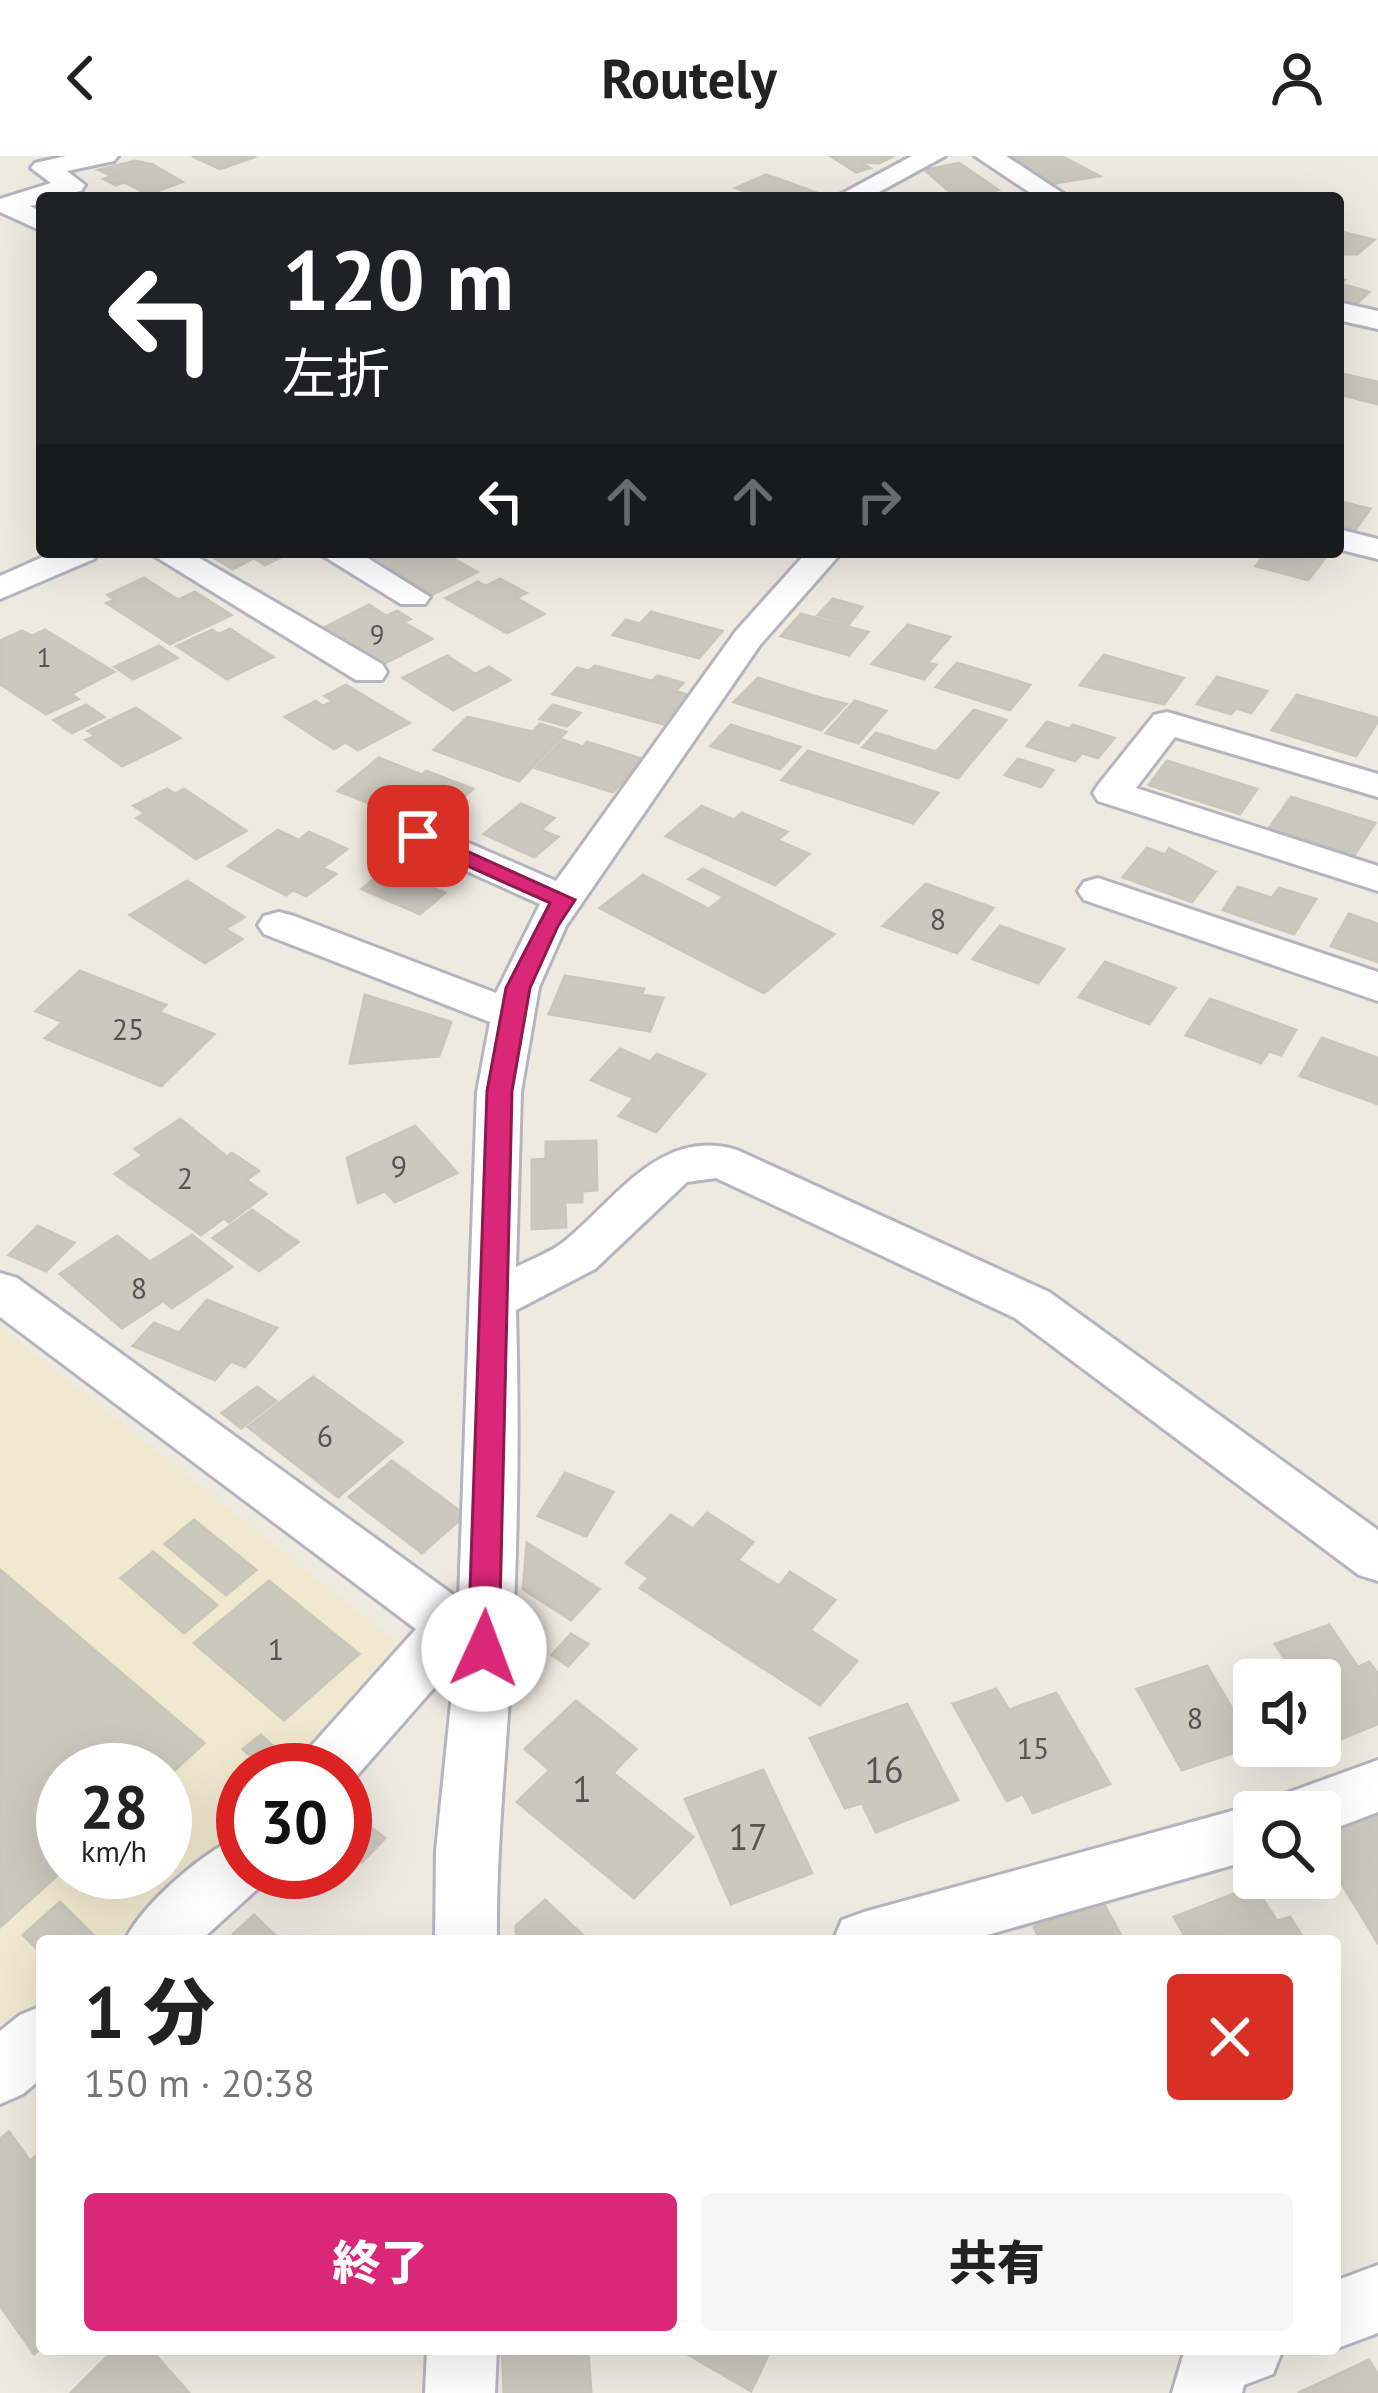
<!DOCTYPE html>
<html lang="ja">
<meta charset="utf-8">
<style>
:root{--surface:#fff;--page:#f6f6f6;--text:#222;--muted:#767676;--accent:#db2777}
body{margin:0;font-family:"PT Sans","Noto Sans JP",sans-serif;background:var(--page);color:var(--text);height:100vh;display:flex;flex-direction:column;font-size:45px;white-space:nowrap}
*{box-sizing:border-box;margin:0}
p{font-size:39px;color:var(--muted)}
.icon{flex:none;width:66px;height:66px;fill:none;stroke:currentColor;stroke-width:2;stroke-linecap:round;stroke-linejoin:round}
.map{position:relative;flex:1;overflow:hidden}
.drawer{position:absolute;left:36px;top:1779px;width:1305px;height:420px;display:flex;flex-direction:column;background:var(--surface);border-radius:12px;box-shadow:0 12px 48px #0002}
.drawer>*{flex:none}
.guide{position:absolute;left:36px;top:36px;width:1308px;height:366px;border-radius:12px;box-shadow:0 12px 48px #0002;background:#202124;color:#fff;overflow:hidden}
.controls{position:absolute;left:1233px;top:1503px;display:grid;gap:24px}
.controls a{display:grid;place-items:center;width:108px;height:108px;border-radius:12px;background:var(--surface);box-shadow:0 12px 48px #0002;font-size:60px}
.speed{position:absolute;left:36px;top:1587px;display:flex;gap:24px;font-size:60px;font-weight:700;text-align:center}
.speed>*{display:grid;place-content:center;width:156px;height:156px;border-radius:50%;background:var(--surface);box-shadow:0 12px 48px #0002;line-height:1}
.speed small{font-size:30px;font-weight:400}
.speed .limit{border:18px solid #d22;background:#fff;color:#111}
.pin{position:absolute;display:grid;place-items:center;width:102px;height:102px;color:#fff;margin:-51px;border-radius:24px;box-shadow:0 6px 18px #0006}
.me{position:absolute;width:132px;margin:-66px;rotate:2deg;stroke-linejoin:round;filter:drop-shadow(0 0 9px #0008)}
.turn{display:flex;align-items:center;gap:42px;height:252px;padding:0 48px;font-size:54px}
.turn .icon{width:156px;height:156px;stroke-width:2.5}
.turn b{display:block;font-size:84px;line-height:102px}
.lanes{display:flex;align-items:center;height:114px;padding:0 48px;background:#0003;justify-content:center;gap:60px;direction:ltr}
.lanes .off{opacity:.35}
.round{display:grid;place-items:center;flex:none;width:126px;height:126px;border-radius:12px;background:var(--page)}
.summary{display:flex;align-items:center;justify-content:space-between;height:204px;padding:0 48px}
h1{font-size:72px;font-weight:800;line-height:90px}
.cta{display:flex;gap:24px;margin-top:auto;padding:24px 48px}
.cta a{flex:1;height:138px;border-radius:12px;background:var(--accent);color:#fff;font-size:48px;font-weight:800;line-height:138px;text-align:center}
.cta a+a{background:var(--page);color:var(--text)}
header{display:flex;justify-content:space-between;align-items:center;height:156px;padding:0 48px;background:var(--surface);font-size:54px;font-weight:800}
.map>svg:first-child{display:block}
</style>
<header><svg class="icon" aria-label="back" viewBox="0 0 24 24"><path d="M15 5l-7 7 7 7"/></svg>Routely<svg class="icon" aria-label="person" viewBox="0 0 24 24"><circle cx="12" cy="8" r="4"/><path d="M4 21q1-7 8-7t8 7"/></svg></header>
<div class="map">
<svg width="1378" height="2237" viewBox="0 0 1378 2237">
<rect width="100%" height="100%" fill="#efeae0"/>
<path fill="#f1e9cf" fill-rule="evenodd" d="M 0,1170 L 402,1491 L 292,1614 L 243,1614 L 243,1669 L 199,1717 L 114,1785 L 42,1785 L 42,1842 L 0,1875 ZM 63,1614 L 165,1614 L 165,1716 L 63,1716 Z"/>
<g fill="#cbc8be" stroke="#cbc6b9" stroke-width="3">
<path d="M 192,0 L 252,0 L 254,1 L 220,13 Z"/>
<path d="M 831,0 L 894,0 L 879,7 L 860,6 L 870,12 L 856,16 Z"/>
<path d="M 1008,0 L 1061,0 L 1099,20 L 1050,28 Z"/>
<path d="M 135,5 L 153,9 L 182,26 L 148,38 L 124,26 L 116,29 L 104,23 L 113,20 L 99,14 Z"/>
<path d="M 959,7 L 975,18 L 998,34 L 957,42 L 925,14 Z"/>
<path d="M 766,19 L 787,26 L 814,36 L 801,42 L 761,42 L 736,32 Z"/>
<path d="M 1338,75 L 1374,84 L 1357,98 L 1338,98 Z"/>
<path d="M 1338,123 L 1345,124 L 1341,128 L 1369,136 L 1351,153 L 1338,149 Z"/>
<path d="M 1338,217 L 1378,226 L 1378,248 L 1338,238 Z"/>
<path d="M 1338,345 L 1370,353 L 1355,374 L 1338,369 Z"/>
<path d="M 204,396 L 291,396 L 265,409 L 254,402 L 233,413 Z"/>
<path d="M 368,396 L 441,396 L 477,416 L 433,438 L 363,398 Z"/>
<path d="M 1266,396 L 1302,396 L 1325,402 L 1308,424 L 1256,410 Z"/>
<path d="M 144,422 L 178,444 L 195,436 L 231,459 L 170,488 L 107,447 L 115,444 L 108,439 Z"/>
<path d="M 500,423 L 526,437 L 516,442 L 544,458 L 507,477 L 446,442 L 478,426 L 486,430 Z"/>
<path d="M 833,443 L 862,451 L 849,468 L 818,459 Z"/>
<path d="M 369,449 L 386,460 L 397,455 L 410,463 L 403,466 L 432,483 L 383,508 L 323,472 Z"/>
<path d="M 651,456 L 722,475 L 699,502 L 613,479 L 626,464 L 640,468 Z"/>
<path d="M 801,458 L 868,476 L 849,499 L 781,480 Z"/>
<path d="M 908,469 L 950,481 L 927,507 L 936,509 L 924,523 L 872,508 Z"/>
<path d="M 230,473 L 273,501 L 227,523 L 177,490 L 212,474 L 219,478 Z"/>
<path d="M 45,474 L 114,516 L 71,538 L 78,543 L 46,558 L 0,528 L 0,485 L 22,475 L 32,480 Z"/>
<path d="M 159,490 L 177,502 L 133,523 L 115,511 Z"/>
<path d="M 1104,499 L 1183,522 L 1164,548 L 1080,529 Z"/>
<path d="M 447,500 L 475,518 L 489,511 L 510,524 L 453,554 L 403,522 Z"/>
<path d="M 957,507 L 1030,529 L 1010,554 L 936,531 Z"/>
<path d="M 595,510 L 652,525 L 658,520 L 683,527 L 675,535 L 688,539 L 663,568 L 553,538 L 577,512 L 589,515 Z"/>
<path d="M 1217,521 L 1267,535 L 1251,557 L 1236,552 L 1231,558 L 1197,548 Z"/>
<path d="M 758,522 L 817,541 L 846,548 L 821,574 L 734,546 Z"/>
<path d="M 346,529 L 409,567 L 358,594 L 345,586 L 334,593 L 285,561 L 316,545 L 323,550 L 333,545 L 325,540 Z"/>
<path d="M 1297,539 L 1378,562 L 1378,565 L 1356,600 L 1272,574 Z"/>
<path d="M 855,545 L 886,555 L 858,587 L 826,577 Z"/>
<path d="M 86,549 L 104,561 L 72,577 L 54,564 Z"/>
<path d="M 553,549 L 580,557 L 567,570 L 540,563 Z"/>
<path d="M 136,552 L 180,582 L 122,610 L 86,584 L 96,580 L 88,575 Z"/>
<path d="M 974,554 L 1006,564 L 958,622 L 863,591 L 876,577 L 936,596 Z"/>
<path d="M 468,561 L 533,576 L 540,568 L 566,576 L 519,625 L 434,594 Z"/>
<path d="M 1047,566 L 1069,573 L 1073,569 L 1114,582 L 1098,602 L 1082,597 L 1075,605 L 1027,590 Z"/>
<path d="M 731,569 L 800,591 L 780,613 L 711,590 Z"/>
<path d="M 563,584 L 583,591 L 587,586 L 642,603 L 613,636 L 536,612 Z"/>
<path d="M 808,595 L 938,637 L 913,667 L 782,624 Z"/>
<path d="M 379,602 L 422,619 L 426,615 L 473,633 L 447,654 L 432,648 L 419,658 L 397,649 L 390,655 L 338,635 Z"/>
<path d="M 1018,603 L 1053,614 L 1041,631 L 1005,619 Z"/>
<path d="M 1167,605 L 1257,633 L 1240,658 L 1149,629 Z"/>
<path d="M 167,633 L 175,638 L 184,633 L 246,675 L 196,703 L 137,662 L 145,657 L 134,650 Z"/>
<path d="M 1291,641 L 1375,667 L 1352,703 L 1267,675 Z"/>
<path d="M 521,648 L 554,662 L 541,674 L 558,681 L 534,701 L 484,678 Z"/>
<path d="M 702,650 L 734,664 L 742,657 L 787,676 L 777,684 L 809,698 L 775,729 L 666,680 Z"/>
<path d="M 278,674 L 299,684 L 309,676 L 347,693 L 322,712 L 336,718 L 306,740 L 293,734 L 286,739 L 228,710 Z"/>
<path d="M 1147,692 L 1165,699 L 1169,693 L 1215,716 L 1192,746 L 1123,721 Z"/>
<path d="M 399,702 L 425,713 L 421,717 L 441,725 L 433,732 L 445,737 L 420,758 L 362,733 Z"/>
<path d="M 703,713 L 834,778 L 764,837 L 600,752 L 643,719 L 709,753 L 724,741 L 689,723 Z"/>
<path d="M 187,725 L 244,761 L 225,773 L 242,783 L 205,807 L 130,759 Z"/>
<path d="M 926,728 L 993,752 L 957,797 L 883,770 Z"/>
<path d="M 1238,731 L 1272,742 L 1279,732 L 1316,743 L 1294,778 L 1223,754 Z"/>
<path d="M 1349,758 L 1378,768 L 1378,806 L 1331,790 Z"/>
<path d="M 1000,770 L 1064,793 L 1038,827 L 973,803 Z"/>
<path d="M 1105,806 L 1175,832 L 1149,868 L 1079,841 Z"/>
<path d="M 80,815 L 166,849 L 159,856 L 214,878 L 161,930 L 45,882 L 63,866 L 36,855 Z"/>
<path d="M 565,820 L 644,833 L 641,839 L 663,842 L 650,875 L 549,858 Z"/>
<path d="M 365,839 L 451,866 L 439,900 L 350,907 Z"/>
<path d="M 1210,843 L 1296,874 L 1281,899 L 1269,895 L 1261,907 L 1186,879 Z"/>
<path d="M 1322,882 L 1378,902 L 1378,948 L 1300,920 Z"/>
<path d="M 620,893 L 650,906 L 657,898 L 705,918 L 656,976 L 619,960 L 634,942 L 591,924 Z"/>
<path d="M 180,963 L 227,1001 L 232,997 L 259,1015 L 246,1024 L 266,1038 L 229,1066 L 224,1062 L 201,1079 L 115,1018 L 143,999 L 135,993 Z"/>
<path d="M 415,970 L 457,1017 L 395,1046 L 385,1035 L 358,1047 L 347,1002 Z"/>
<path d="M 596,985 L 597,1034 L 582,1035 L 582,1046 L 565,1046 L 566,1071 L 532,1073 L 532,1004 L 546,1003 L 546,986 Z"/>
<path d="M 252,1054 L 298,1086 L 259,1115 L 213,1082 Z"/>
<path d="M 38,1070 L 74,1087 L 46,1115 L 9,1099 Z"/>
<path d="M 192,1079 L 232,1111 L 172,1152 L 163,1145 L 122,1172 L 60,1118 L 117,1080 L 150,1106 Z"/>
<path d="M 207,1144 L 277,1172 L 245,1211 L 231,1205 L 215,1224 L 133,1190 L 154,1167 L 179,1177 Z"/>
<path d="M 313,1221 L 402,1286 L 338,1341 L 248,1271 Z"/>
<path d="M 257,1231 L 276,1245 L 241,1272 L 222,1257 Z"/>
<path d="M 392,1305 L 465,1359 L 422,1397 L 349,1341 Z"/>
<path d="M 565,1317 L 613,1336 L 586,1380 L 538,1360 Z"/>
<path d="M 707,1357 L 753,1386 L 738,1404 L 779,1430 L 790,1416 L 835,1444 L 810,1474 L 857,1505 L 820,1549 L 640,1432 L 649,1422 L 626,1407 L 671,1359 L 693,1373 Z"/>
<path d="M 194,1364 L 256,1414 L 226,1439 L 165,1388 Z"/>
<path d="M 527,1387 L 599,1433 L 571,1464 L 523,1433 Z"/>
<path d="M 153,1396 L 217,1449 L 184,1477 L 121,1422 Z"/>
<path d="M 0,1414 L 204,1587 L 165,1623 L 165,1614 L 63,1614 L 63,1714 L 0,1771 Z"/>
<path d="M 269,1425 L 359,1498 L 284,1564 L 194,1487 Z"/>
<path d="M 1329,1469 L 1358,1511 L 1369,1506 L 1378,1518 L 1378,1568 L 1339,1584 L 1320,1556 L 1320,1524 L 1299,1524 L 1275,1488 Z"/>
<path d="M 571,1478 L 588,1488 L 568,1510 L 552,1499 Z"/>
<path d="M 1207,1510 L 1254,1590 L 1182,1614 L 1137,1533 Z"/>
<path d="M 996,1533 L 1009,1554 L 1056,1537 L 1110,1628 L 1033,1657 L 1023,1638 L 1007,1645 L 953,1548 Z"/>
<path d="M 576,1545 L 636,1593 L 613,1617 L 693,1681 L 634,1742 L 517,1646 L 550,1614 L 525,1593 Z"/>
<path d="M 907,1548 L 958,1644 L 876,1676 L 862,1647 L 845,1652 L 810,1582 Z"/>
<path d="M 261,1579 L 283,1599 L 265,1614 L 243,1593 Z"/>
<path d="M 763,1614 L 812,1717 L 731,1748 L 685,1643 Z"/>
<path d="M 345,1653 L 385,1682 L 362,1706 L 345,1694 Z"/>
<path d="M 1378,1655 L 1378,1787 L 1320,1692 L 1320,1676 Z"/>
<path d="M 1254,1730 L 1277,1765 L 1290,1761 L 1305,1785 L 1188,1785 L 1174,1761 Z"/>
<path d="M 545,1744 L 589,1785 L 516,1785 L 516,1770 Z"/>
<path d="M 1102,1745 L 1124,1785 L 1041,1785 L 1034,1771 Z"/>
<path d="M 60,1746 L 99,1785 L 42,1785 L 42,1798 L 23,1779 Z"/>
<path d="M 254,1759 L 281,1785 L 226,1785 Z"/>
<path d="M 9,1976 L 30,2005 L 42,1995 L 42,2191 L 34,2198 L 0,2149 L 0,1983 Z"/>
<path d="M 115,2193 L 150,2193 L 189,2237 L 71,2237 Z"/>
<path d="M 502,2193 L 588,2193 L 591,2237 L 504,2237 Z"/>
<path d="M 679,2193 L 771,2193 L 751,2235 Z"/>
<path d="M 1369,2204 L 1378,2219 L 1378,2237 L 1298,2237 Z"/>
</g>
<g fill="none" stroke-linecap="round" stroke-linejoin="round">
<defs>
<g id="minor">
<path d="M 66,0 L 118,0 L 114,5 L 67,15 L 85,29 L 81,35 L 42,42 L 42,47 L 30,50 L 42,56 L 42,75 L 0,56 L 0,43 L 51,27 L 31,12 L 35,7 Z"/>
<path d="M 912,0 L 945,0 L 868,42 L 834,42 Z"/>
<path d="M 975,0 L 1006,0 L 1070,42 L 1038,42 Z"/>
<path d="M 1338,146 L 1378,155 L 1378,173 L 1338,164 Z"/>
<path d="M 1338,373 L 1378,383 L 1378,403 L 1338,393 Z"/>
<path d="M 54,396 L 99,396 L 94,403 L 0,443 L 0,420 Z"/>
<path d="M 148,396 L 189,396 L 382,508 L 387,516 L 382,524 L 356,524 Z"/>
<path d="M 317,396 L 358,396 L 430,441 L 425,448 L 401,448 Z"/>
<path d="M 807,396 L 842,396 L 760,489 L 566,770 L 539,831 L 521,936 L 516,1111 C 532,1103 552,1096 566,1084 C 617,1042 661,971 737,994 L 1049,1136 L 1378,1374 L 1378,1425 L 1359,1419 L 1015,1162 L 716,1022 L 687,1026 L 595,1113 L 516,1154 C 519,1267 518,1380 512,1493 C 507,1591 496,1687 497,1785 L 435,1785 L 436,1695 L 455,1508 L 346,1632 L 345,1614 L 297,1614 L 306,1596 L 416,1473 L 0,1161 L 0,1117 L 17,1122 L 459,1443 L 477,936 L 490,866 L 264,778 L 258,769 L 264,760 L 279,756 L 294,760 L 496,837 L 540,748 L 404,687 L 398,679 L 404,671 L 432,671 L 556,725 L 736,475 Z"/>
<path d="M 1167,556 L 1378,618 L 1378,641 L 1175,581 L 1136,632 L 1378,710 L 1378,735 L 1098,645 L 1093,637 L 1098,629 L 1154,559 Z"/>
<path d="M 1098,722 L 1378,816 L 1378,845 L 1084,744 L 1078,735 L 1084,726 Z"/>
<path d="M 1378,1604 L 1378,1656 L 1320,1678 L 1320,1656 L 1279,1656 L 1287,1637 Z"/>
<path d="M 1254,1649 L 1273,1656 L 1254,1656 L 1254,1703 L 966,1785 L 833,1785 L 842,1764 L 864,1756 Z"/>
<path d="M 243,1679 L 243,1716 L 269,1716 L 264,1727 L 200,1785 L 125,1785 C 141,1749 206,1693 243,1679 Z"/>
<path d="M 42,1850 L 42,1922 L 23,1938 L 0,1948 L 0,1875 L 20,1859 Z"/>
<path d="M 1378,2109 L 1378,2177 L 1335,2193 L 1334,2193 L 1335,2125 Z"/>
<path d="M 427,2193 L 497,2193 L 495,2237 L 425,2237 Z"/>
<path d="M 1185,2193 L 1283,2193 L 1273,2218 L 1244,2229 L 1242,2237 L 1172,2237 Z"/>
</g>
</defs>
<use href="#minor" stroke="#b4b5c1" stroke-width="6"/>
<use href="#minor" fill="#fff" fill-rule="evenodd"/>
</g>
<path fill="#db2777" stroke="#8e194d" stroke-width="3" d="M 418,673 L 575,744 L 558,770 L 530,832 L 512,935 L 499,1493 L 495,1503 L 484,1507 L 472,1503 L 468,1493 L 487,935 L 506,832 L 550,747 L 410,684 L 410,675 Z"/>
<g text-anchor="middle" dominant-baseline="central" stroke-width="9" stroke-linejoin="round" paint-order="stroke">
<g font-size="27" fill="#555452">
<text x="377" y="478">9</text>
<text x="44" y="501">1</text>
</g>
<g font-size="30" fill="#555452">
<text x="938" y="762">8</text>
<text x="128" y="872">25</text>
<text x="399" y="1009">9</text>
<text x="185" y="1021">2</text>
<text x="139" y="1131">8</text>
<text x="325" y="1279">6</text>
<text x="276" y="1492">1</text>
<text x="1195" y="1561">8</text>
<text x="1033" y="1591">15</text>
</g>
<g font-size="36" fill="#555452">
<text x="884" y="1613">16</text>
<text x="582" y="1632">1</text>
<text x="748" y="1680">17</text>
</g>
</g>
</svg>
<div class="controls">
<a><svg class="icon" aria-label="sound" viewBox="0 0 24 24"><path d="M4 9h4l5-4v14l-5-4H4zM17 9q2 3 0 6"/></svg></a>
<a><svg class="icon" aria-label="search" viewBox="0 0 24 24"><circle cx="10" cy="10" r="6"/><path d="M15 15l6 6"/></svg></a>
</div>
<div class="speed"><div>28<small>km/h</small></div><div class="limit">30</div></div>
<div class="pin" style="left:418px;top:680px;background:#d93025"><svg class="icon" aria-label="arrive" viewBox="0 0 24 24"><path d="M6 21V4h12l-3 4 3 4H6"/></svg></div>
<svg class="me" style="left:484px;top:1493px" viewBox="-20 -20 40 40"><circle r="19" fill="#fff"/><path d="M0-13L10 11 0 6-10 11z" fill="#db2777"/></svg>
<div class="guide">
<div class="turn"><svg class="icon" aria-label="left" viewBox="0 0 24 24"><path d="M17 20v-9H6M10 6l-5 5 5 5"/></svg><div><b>120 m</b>左折</div></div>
<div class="lanes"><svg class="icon" aria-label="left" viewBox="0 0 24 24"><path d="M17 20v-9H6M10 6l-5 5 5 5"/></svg><svg class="icon off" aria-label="ahead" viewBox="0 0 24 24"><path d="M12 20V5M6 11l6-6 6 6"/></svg><svg class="icon off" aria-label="ahead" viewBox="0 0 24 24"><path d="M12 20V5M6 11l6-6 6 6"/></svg><svg class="icon off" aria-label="right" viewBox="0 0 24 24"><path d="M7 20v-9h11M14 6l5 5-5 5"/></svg></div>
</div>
<section class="drawer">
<div class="summary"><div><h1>1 分</h1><p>150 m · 20:38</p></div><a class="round" style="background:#d93025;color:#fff"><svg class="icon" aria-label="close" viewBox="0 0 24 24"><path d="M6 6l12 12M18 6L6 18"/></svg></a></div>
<div class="cta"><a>終了</a><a>共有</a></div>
</section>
</div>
